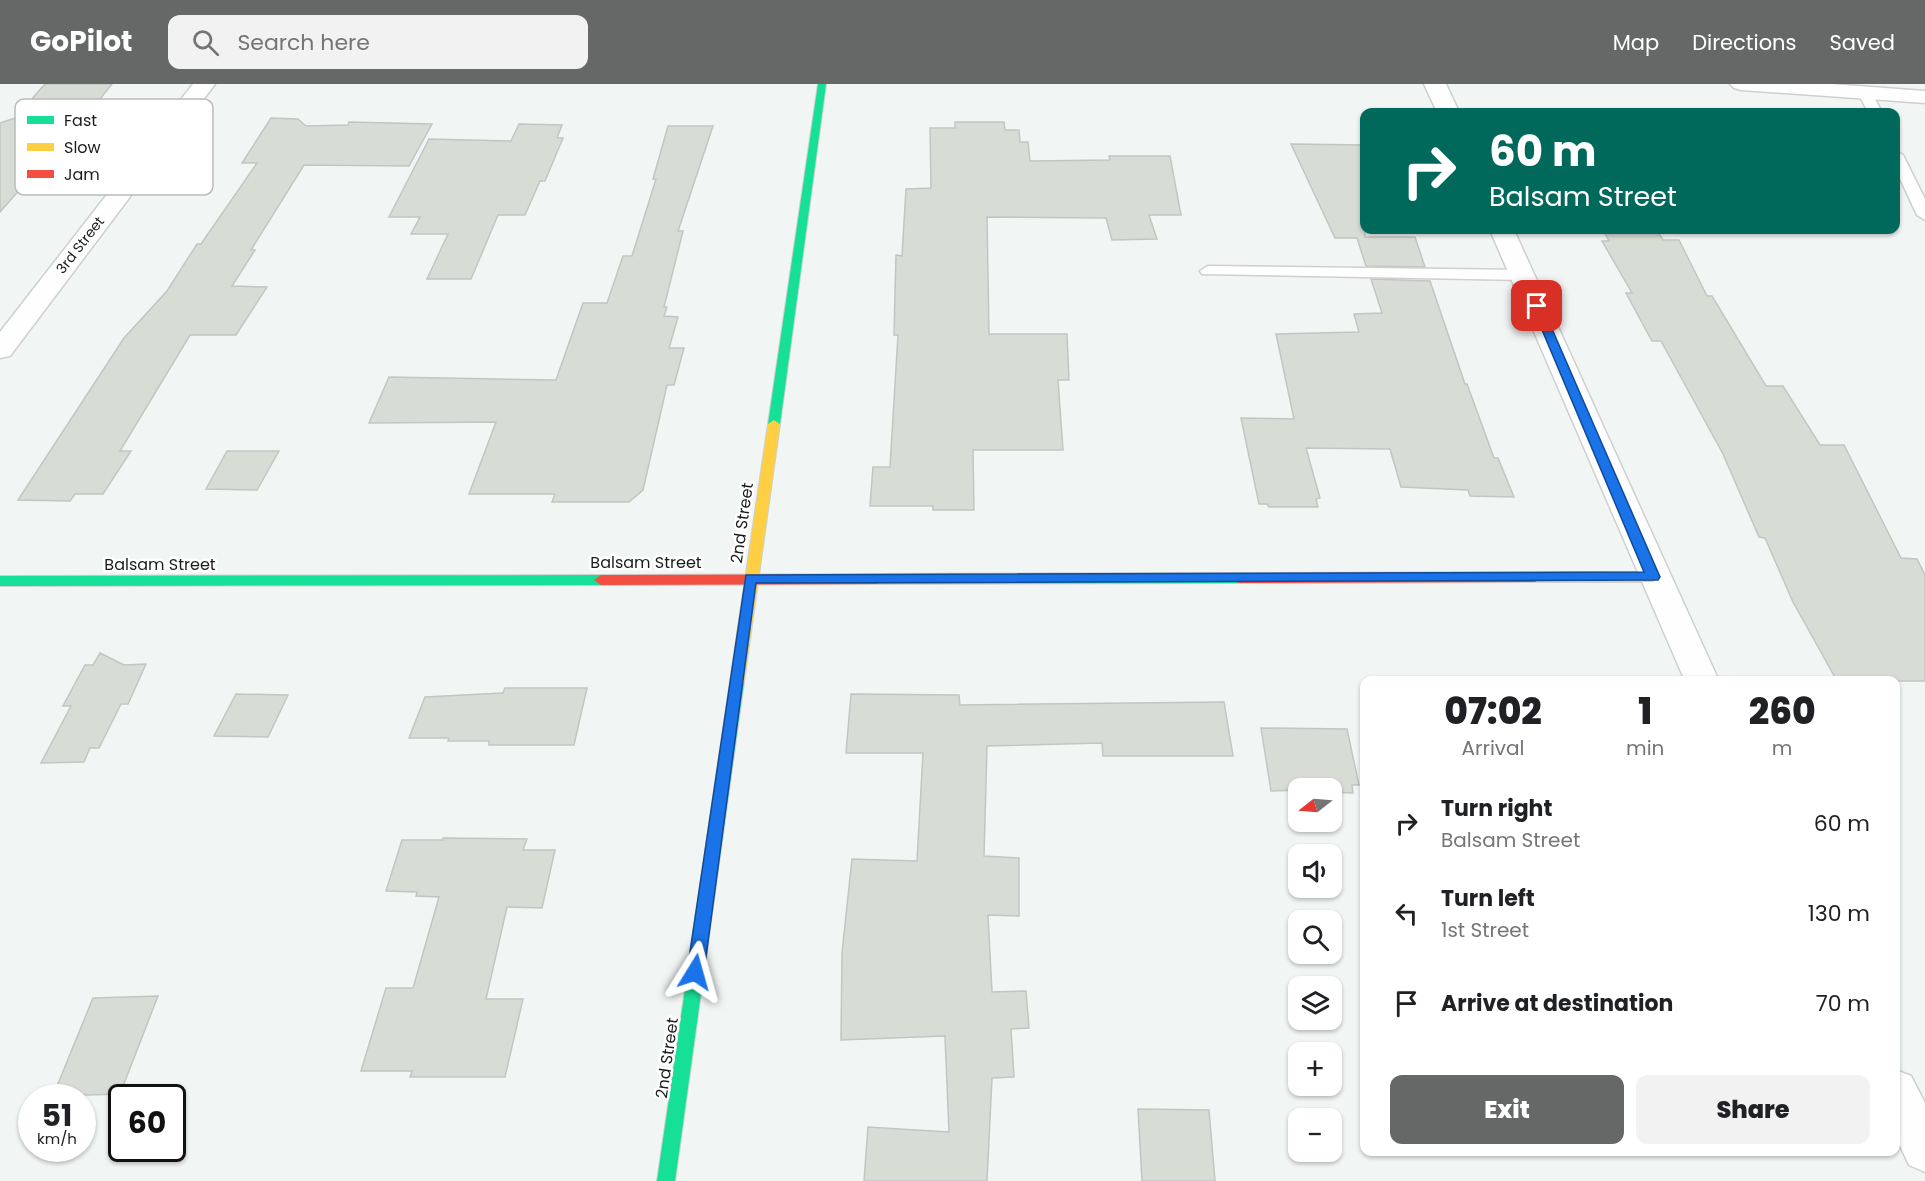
<!DOCTYPE html>
<meta charset="utf-8">
<style>
:root{--surface:#fff;--page:#f2f2f2;--text:#202124;--muted:#757577;--accent:#656866}
body{margin:0;font-family:Poppins,sans-serif;background:var(--page);color:var(--text);height:100vh;display:flex;flex-direction:column;font-size:22px;white-space:nowrap}
*{box-sizing:border-box;margin:0}
p{font-size:20px;color:var(--muted)}
.icon{flex:none;width:33px;height:33px;fill:none;stroke:currentColor;stroke-width:2;stroke-linecap:round;stroke-linejoin:round}
.map{position:relative;flex:1;overflow:hidden}
.panel{position:absolute;left:1360px;top:592px;width:540px;height:480px;display:flex;flex-direction:column;background:var(--surface);border-radius:12px;box-shadow:0 2px 4px #0004}
.panel>*{flex:none}
.banner{position:absolute;left:1360px;top:24px;width:540px;height:126px;border-radius:12px;box-shadow:0 2px 4px #0004;background:#00695c;color:#fff;overflow:hidden}
.needle{width:39px;rotate:253deg}
.controls{position:absolute;left:1288px;top:694px;display:grid;gap:12px}
.controls a{display:grid;place-items:center;width:54px;height:54px;border-radius:12px;background:var(--surface);box-shadow:0 2px 4px #0004;font-size:30px}
.speed{position:absolute;left:18px;top:1000px;display:flex;gap:12px;font-size:30px;font-weight:700;text-align:center}
.speed>*{display:grid;place-content:center;width:78px;height:78px;border-radius:50%;background:var(--surface);box-shadow:0 2px 4px #0004;line-height:1}
.speed small{font-size:15px;font-weight:400}
.speed .limit{border:3px solid #111;border-radius:9px;background:#fff;color:#111}
.pin{position:absolute;display:grid;place-items:center;width:51px;height:51px;color:#fff;margin:-26px;border-radius:12px;box-shadow:0 3px 9px #0006}
.me{position:absolute;width:66px;margin:-33px;rotate:8deg;stroke-linejoin:round;filter:drop-shadow(0 0 4px #0008)}
.turn{display:flex;align-items:center;gap:21px;height:126px;padding:0 30px;font-size:27px}
.turn .icon{width:78px;height:78px;stroke-width:2.5}
.turn b{display:block;font-size:42px;line-height:51px}
.eta{display:flex;justify-content:space-evenly;align-items:center;height:102px;text-align:center}
.eta b{font-size:36px;font-weight:800;line-height:42px}
.cta{display:flex;gap:12px;margin-top:auto;padding:12px 30px}
.cta a{flex:1;height:69px;border-radius:12px;background:var(--accent);color:#fff;font-size:24px;font-weight:800;line-height:69px;text-align:center}
.cta a+a{background:var(--page);color:var(--text)}
ul{padding:0;list-style:none}
li{display:flex;align-items:center;gap:18px;height:90px;padding:0 30px}
li div{flex:1}
li b{display:block;font-size:22px}
li em{font-style:normal}
header{display:flex;align-items:center;gap:36px;box-sizing:border-box;height:84px;padding:0 30px;background:var(--accent);color:#fff}
header strong{font-size:28px}
nav{display:flex;gap:33px;margin-inline-start:auto;font-size:21px}
.search{width:420px;height:54px;background:var(--page);display:flex;align-items:center;gap:15px;box-sizing:border-box;padding:0 21px;border-radius:12px;color:var(--muted);font-size:22px}
.map>svg:first-child{display:block}
</style>
<header>
<strong>GoPilot</strong>
<div class="search"><svg class="icon" aria-label="search" viewBox="0 0 24 24"><circle cx="10" cy="10" r="6"/><path d="M15 15l6 6"/></svg>Search here</div>
<nav><a>Map</a><a>Directions</a><a>Saved</a></nav>
</header>
<div class="map">
<svg width="1925" height="1097" viewBox="0 0 1925 1097">
<rect width="100%" height="100%" fill="#f1f5f3"/>
<g fill="#d7ddd5" stroke="#c3c5c3" stroke-width="1.5">
<path d="M 45,0 L 112,0 L 42,87 L 35,88 L 0,128 L 0,39 L 15,34 Z"/>
<path d="M 271,34 L 298,35 L 306,42 L 348,41 L 349,38 L 432,40 L 409,82 L 304,81 L 251,166 L 255,166 L 232,202 L 267,203 L 236,251 L 190,251 L 120,367 L 131,367 L 103,410 L 75,410 L 70,417 L 18,416 L 124,254 L 167,207 L 197,160 L 201,160 L 257,79 L 242,79 Z"/>
<path d="M 955,38 L 1004,38 L 1005,46 L 1019,46 L 1020,58 L 1028,58 L 1030,77 L 1110,76 L 1109,72 L 1170,72 L 1181,131 L 1149,131 L 1157,155 L 1112,156 L 1106,134 L 987,133 L 989,250 L 1067,250 L 1069,296 L 1058,296 L 1063,366 L 973,366 L 974,426 L 933,426 L 933,422 L 870,422 L 873,383 L 890,383 L 898,251 L 894,251 L 896,171 L 902,172 L 906,105 L 931,104 L 930,44 L 955,44 Z"/>
<path d="M 519,40 L 562,41 L 557,54 L 563,54 L 545,97 L 540,97 L 525,131 L 498,131 L 471,195 L 427,195 L 448,150 L 411,150 L 420,133 L 389,133 L 429,55 L 511,57 Z"/>
<path d="M 668,42 L 713,42 L 678,147 L 683,147 L 664,223 L 667,223 L 664,232 L 678,233 L 669,264 L 684,264 L 674,301 L 667,301 L 643,406 L 629,418 L 552,418 L 555,410 L 469,410 L 496,338 L 369,339 L 389,293 L 556,296 L 583,219 L 607,219 L 623,172 L 632,172 L 656,95 L 653,95 Z"/>
<path d="M 1291,60 L 1365,61 L 1365,153 L 1415,153 L 1425,183 L 1366,182 L 1357,154 L 1335,154 Z"/>
<path d="M 1604,148 L 1658,148 L 1663,156 L 1679,156 L 1707,212 L 1712,212 L 1766,302 L 1783,302 L 1820,361 L 1844,361 L 1901,474 L 1917,475 L 1925,491 L 1925,597 L 1837,597 L 1793,518 L 1765,454 L 1759,453 L 1723,370 L 1661,257 L 1652,257 L 1626,209 L 1632,209 L 1602,157 L 1609,157 Z"/>
<path d="M 1371,195 L 1430,197 L 1465,300 L 1467,300 L 1494,374 L 1498,374 L 1514,413 L 1470,412 L 1468,406 L 1401,403 L 1390,365 L 1306,364 L 1320,414 L 1316,415 L 1318,423 L 1269,423 L 1267,420 L 1259,420 L 1241,334 L 1294,335 L 1276,250 L 1359,248 L 1354,230 L 1382,229 Z"/>
<path d="M 227,367 L 279,367 L 257,406 L 206,405 Z"/>
<path d="M 100,569 L 124,581 L 146,580 L 128,620 L 121,620 L 99,664 L 90,664 L 84,678 L 41,679 L 71,622 L 63,622 L 85,581 L 93,581 Z"/>
<path d="M 505,604 L 587,604 L 574,661 L 489,661 L 489,657 L 448,657 L 449,654 L 409,654 L 425,613 L 503,609 Z"/>
<path d="M 236,610 L 288,611 L 268,653 L 214,652 Z"/>
<path d="M 851,610 L 959,611 L 960,621 L 1224,618 L 1233,672 L 1103,672 L 1102,659 L 987,662 L 984,772 L 1019,774 L 1019,832 L 988,831 L 992,908 L 1026,907 L 1029,944 L 1011,945 L 1014,993 L 992,994 L 987,1097 L 864,1097 L 868,1043 L 949,1048 L 945,952 L 841,956 L 842,869 L 852,775 L 917,777 L 923,669 L 846,669 Z"/>
<path d="M 1261,644 L 1347,645 L 1359,701 L 1352,701 L 1353,709 L 1332,708 L 1332,705 L 1271,707 Z"/>
<path d="M 443,754 L 527,755 L 523,766 L 555,766 L 542,824 L 507,823 L 486,915 L 523,915 L 505,993 L 410,993 L 412,987 L 361,987 L 386,904 L 413,904 L 439,813 L 416,812 L 417,808 L 386,807 L 402,756 L 443,756 Z"/>
<path d="M 158,912 L 120,1010 L 53,1012 L 93,914 Z"/>
<path d="M 1138,1025 L 1209,1026 L 1215,1097 L 1142,1097 Z"/>
</g>
<g fill="none" stroke-linecap="round" stroke-linejoin="round">
<defs>
<g id="lane">
<path d="M 1865,5 L 1870,6 L 1882,28 L 1868,28 L 1858,9 Z"/>
<path d="M 1896,67 L 1903,71 L 1925,115 L 1925,136 L 1917,131 L 1896,86 Z"/>
<path d="M 1208,182 L 1523,186 L 1531,191 L 1523,196 L 1202,190 L 1200,187 Z"/>
</g>
<g id="street">
<path d="M 193,0 L 215,0 L 10,272 L 0,274 L 0,248 Z"/>
<path d="M 1424,0 L 1446,0 L 1459,28 L 1437,28 Z"/>
<path d="M 1730,0 L 1831,0 L 1925,7 L 1925,19 L 1741,6 L 1734,4 Z"/>
<path d="M 1490,146 L 1514,146 L 1719,597 L 1685,597 Z"/>
<path d="M 1896,986 L 1911,992 L 1925,1019 L 1925,1088 L 1909,1081 L 1896,1053 Z"/>
</g>
<g id="fast">
<path d="M 818,0 L 826,0 L 780,340 L 774,344 L 768,340 Z"/>
<path d="M 1238,489 L 1245,494 L 1238,499 L 876,500 L 869,495 L 876,490 Z"/>
<path d="M 601,491 L 608,496 L 601,501 L 0,502 L 0,492 Z"/>
<path d="M 737,593 L 742,594 L 744,598 L 675,1097 L 657,1097 L 730,598 L 732,594 Z"/>
</g>
<g id="slow">
<path d="M 774,336 L 780,340 L 744,598 L 742,602 L 732,602 L 730,598 L 768,340 Z"/>
<path d="M 1535,488 L 1653,488 L 1660,493 L 1653,498 L 1535,498 L 1528,493 Z"/>
</g>
<g id="jam">
<path d="M 1535,488 L 1542,493 L 1535,498 L 1238,499 L 1231,494 L 1238,489 Z"/>
<path d="M 876,490 L 883,495 L 876,500 L 601,501 L 594,496 L 601,491 Z"/>
</g>
</defs>
<use href="#lane" stroke="#cdd0ce" stroke-width="3"/>
<use href="#street" stroke="#cdd0ce" stroke-width="3"/>
<use href="#fast" stroke="#cdd0ce" stroke-width="2"/>
<use href="#slow" stroke="#cdd0ce" stroke-width="2"/>
<use href="#jam" stroke="#cdd0ce" stroke-width="2"/>
<use href="#lane" fill="#fdfefd" fill-rule="evenodd"/>
<use href="#street" fill="#fdfefd" fill-rule="evenodd"/>
<use href="#fast" fill="#16e098" fill-rule="evenodd"/>
<use href="#slow" fill="#ffcf43" fill-rule="evenodd"/>
<use href="#jam" fill="#f24e42" fill-rule="evenodd"/>
</g>
<path fill="#1a73e8" stroke="#114b97" stroke-width="1.5" d="M 1537,219 L 1542,222 L 1660,493 L 1658,496 L 756,499 L 704,888 L 701,894 L 695,896 L 689,894 L 687,888 L 746,491 L 1644,488 L 1532,222 Z"/>
<g text-anchor="middle" dominant-baseline="central" stroke-width="5" stroke-linejoin="round" paint-order="stroke">
<g font-size="14" fill="#1a1c1a" stroke="#fff">
<text transform="translate(80 161) rotate(-52)">3rd Street</text>
</g>
<g font-size="16" fill="#1a1c1a" stroke="#fff">
<text transform="translate(742 439) rotate(-82)">2nd Street</text>
<text x="646" y="478">Balsam Street</text>
<text x="160" y="480">Balsam Street</text>
<text transform="translate(667 974) rotate(-82)">2nd Street</text>
</g>
</g>
<rect x="15" y="15" width="198" height="96" rx="9" fill="#fff" stroke="#babbba" stroke-width="1.5"/>
<rect x="27" y="32" width="27" height="8" fill="#16e098"/>
<rect x="27" y="59" width="27" height="8" fill="#ffcf43"/>
<rect x="27" y="86" width="27" height="8" fill="#f24e42"/>
<g font-size="16" fill="#1a1c1a">
<text x="64" y="42">Fast</text>
<text x="64" y="69">Slow</text>
<text x="64" y="96">Jam</text>
</g>
</svg>
<div class="controls">
<a><svg class="needle" viewBox="-14 -14 28 28"><path d="M0-13l5 13h-10z" fill="#e53935"/><path d="M0 13l5-13h-10z" fill="#757577"/></svg></a>
<a><svg class="icon" aria-label="sound" viewBox="0 0 24 24"><path d="M4 9h4l5-4v14l-5-4H4zM17 9q2 3 0 6"/></svg></a>
<a><svg class="icon" aria-label="search" viewBox="0 0 24 24"><circle cx="10" cy="10" r="6"/><path d="M15 15l6 6"/></svg></a>
<a><svg class="icon" aria-label="layers" viewBox="0 0 24 24"><path d="M12 4l9 5-9 5-9-5zM3 14l9 5 9-5"/></svg></a>
<a>+</a>
<a>−</a>
</div>
<div class="speed"><div>51<small>km/h</small></div><div class="limit">60</div></div>
<div class="pin" style="left:1537px;top:222px;background:#d93025"><svg class="icon" aria-label="arrive" viewBox="0 0 24 24"><path d="M6 21V4h12l-3 4 3 4H6"/></svg></div>
<svg class="me" style="left:695px;top:888px" viewBox="-20 -20 40 40"><path d="M0-17L14 15 0 8-14 15z" fill="#1a73e8" stroke="#fff" stroke-width="4"/></svg>
<div class="banner">
<div class="turn"><svg class="icon" aria-label="right" viewBox="0 0 24 24"><path d="M7 20v-9h11M14 6l5 5-5 5"/></svg><div><b>60 m</b>Balsam Street</div></div>
</div>
<section class="panel">
<div class="eta">
<div><b>07:02</b><p>Arrival</p></div>
<div><b>1</b><p>min</p></div>
<div><b>260</b><p>m</p></div>
</div>
<ul>
<li><svg class="icon" aria-label="right" viewBox="0 0 24 24"><path d="M7 20v-9h11M14 6l5 5-5 5"/></svg><div><b>Turn right</b><p>Balsam Street</p></div><em>60 m</em></li>
<li><svg class="icon" aria-label="left" viewBox="0 0 24 24"><path d="M17 20v-9H6M10 6l-5 5 5 5"/></svg><div><b>Turn left</b><p>1st Street</p></div><em>130 m</em></li>
<li><svg class="icon" aria-label="arrive" viewBox="0 0 24 24"><path d="M6 21V4h12l-3 4 3 4H6"/></svg><div><b>Arrive at destination</b></div><em>70 m</em></li>
</ul>
<div class="cta"><a>Exit</a><a>Share</a></div>
</section>
</div>
